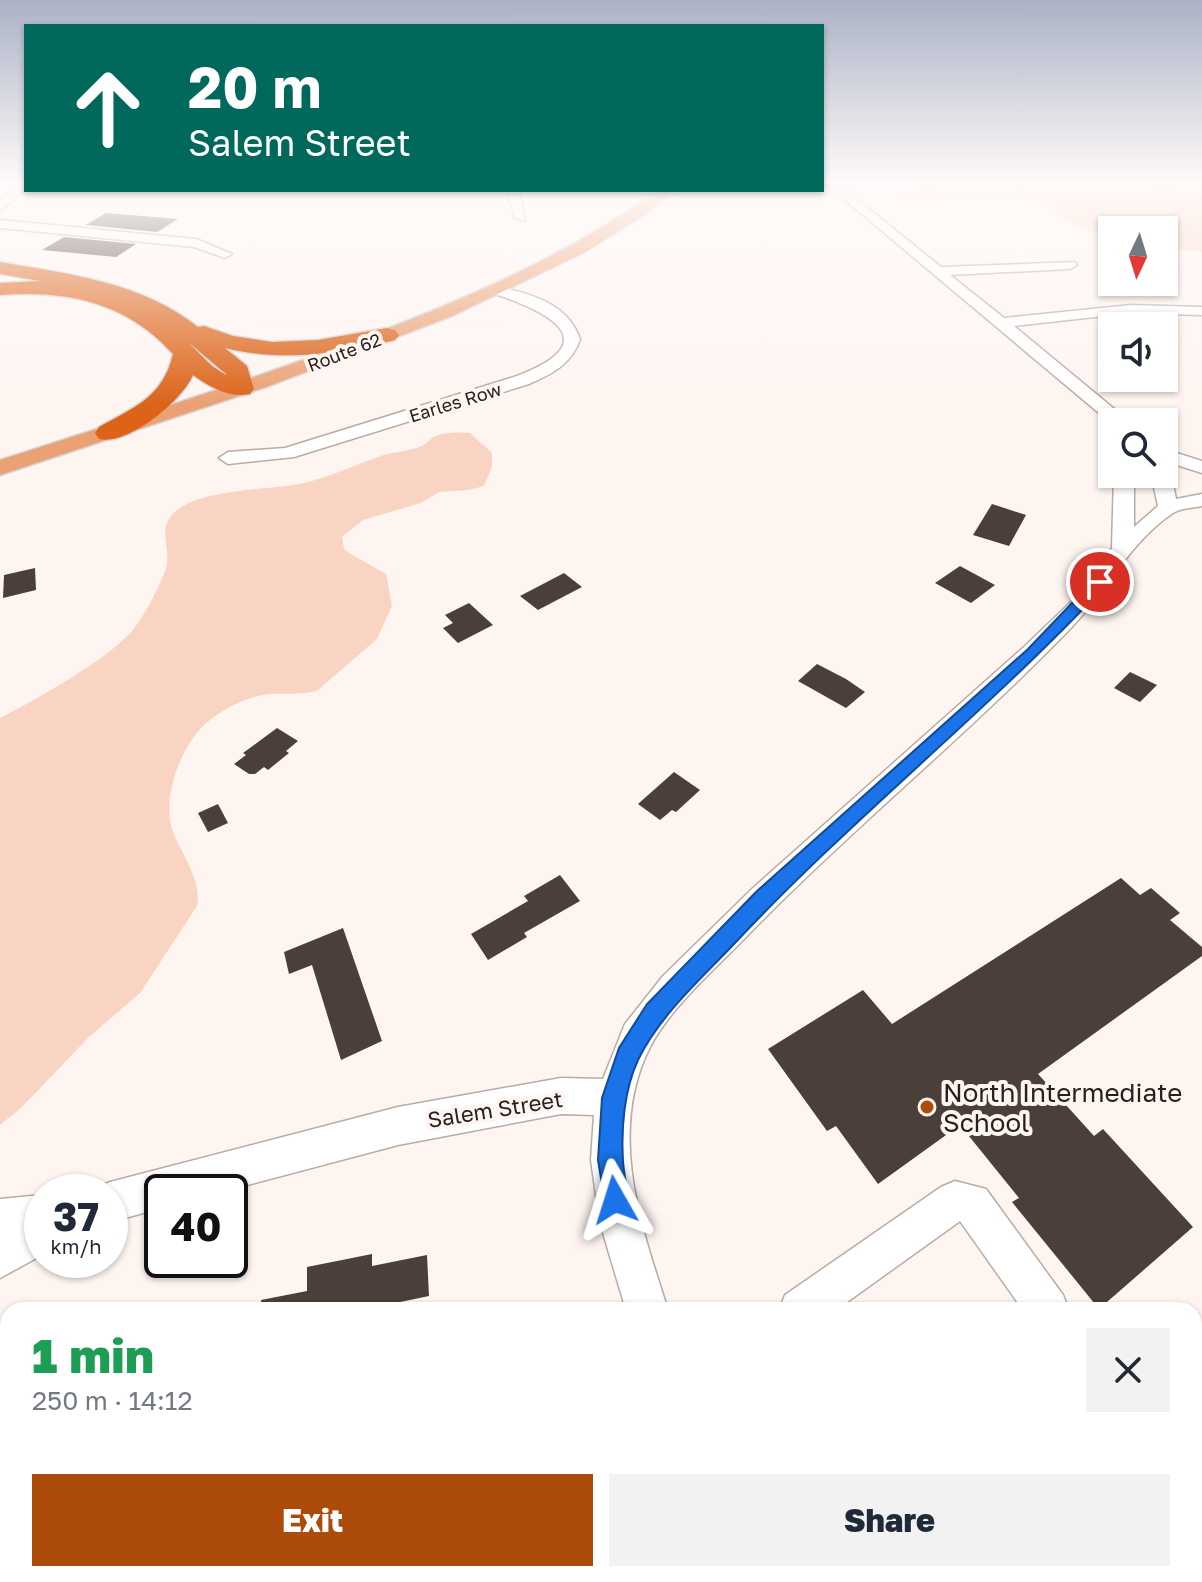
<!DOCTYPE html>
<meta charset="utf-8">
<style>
:root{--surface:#fff;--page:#f2f2f3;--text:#1f2937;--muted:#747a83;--accent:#ad4b0b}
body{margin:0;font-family:"Golos Text",sans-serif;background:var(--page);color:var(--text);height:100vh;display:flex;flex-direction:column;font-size:30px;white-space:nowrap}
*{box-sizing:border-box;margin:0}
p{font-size:26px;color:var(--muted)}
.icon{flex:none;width:44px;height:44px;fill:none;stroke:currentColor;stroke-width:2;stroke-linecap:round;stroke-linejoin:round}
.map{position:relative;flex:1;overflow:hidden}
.side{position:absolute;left:0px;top:1302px;width:1202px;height:280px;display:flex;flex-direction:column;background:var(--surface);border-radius:24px 24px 0 0;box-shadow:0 2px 6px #0004}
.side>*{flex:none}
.guide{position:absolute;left:24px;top:24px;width:800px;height:168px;border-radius:0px;box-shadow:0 2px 6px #0004;background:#00695c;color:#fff;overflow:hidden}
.needle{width:52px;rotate:184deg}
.fabs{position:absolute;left:1098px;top:216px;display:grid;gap:16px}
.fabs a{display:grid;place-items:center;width:80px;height:80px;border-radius:0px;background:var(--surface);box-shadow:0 2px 6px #0004;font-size:40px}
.speed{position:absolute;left:24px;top:1174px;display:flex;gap:16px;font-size:40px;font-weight:700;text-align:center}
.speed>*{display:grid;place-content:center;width:104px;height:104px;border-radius:50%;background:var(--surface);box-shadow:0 2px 6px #0004;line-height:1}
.speed small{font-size:20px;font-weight:400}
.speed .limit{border:4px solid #111;border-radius:12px;background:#fff;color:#111}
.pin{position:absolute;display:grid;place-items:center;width:68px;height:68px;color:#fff;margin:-34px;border:4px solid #fff;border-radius:50%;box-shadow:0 2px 8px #0007}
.me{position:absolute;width:88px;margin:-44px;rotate:354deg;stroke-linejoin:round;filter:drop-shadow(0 0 6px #0008)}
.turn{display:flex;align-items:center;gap:28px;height:168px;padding:0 32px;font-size:36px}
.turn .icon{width:104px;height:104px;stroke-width:2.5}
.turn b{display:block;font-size:56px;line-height:68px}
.round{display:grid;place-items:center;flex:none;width:84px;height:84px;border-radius:0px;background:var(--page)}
.headline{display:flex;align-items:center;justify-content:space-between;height:136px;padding:0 32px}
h1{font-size:48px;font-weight:800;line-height:60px;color:#1e9e55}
.button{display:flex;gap:16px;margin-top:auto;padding:16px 32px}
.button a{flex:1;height:92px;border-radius:0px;background:var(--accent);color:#fff;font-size:32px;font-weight:800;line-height:92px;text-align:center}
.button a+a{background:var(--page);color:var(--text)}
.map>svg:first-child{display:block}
</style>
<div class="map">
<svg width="1202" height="1582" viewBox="0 0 1202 1582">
<rect width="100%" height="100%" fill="#fef5f1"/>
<g fill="#fad4c2">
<path d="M 1029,184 L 1202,184 L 1202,252 L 1164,247 L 1164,230 L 1112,230 L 1112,237 C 1095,233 1075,227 1061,217 C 1056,213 1053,206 1048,203 C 1021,187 935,198 901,198 L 894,193 Z"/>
<path d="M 470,433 L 492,453 L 492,467 L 484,486 L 469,490 L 439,492 L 421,503 L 363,520 L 342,537 L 344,549 L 349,553 L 386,574 L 392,606 L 377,639 L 318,690 C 299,697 278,691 258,696 C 240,700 218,712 204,725 C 180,748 161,800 173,832 C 182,855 202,880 197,906 L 140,993 L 89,1037 L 21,1108 L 0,1125 L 0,718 C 35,700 107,660 132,631 C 146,614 155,594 164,574 C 174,554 157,533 171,516 C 194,488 267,491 304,483 C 329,477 353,466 378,457 C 391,452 406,452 419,447 C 426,445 428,440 434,437 C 444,432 460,432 470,433 Z"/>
<path d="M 1194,1537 L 1202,1549 L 1202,1582 L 1111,1582 L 1120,1574 L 1194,1574 Z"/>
</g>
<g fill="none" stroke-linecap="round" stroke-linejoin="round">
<g stroke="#f0b092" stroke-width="4">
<path d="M 1154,184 L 1171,184"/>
<path d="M 1202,195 L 1202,199"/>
</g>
</g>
<g fill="#4b3f3a">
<path d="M 106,213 L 178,219 L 157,232 L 86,225 Z"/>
<path d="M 64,237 L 136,244 L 116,257 L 42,250 Z"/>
<path d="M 992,504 L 1026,515 L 1009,546 L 973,535 Z"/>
<path d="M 960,566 L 995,585 L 971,603 L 935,583 Z"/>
<path d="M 35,568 L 36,590 L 3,598 L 4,575 Z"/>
<path d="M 564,573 L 582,587 L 538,610 L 520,596 Z"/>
<path d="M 469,603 L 493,625 L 458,643 L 443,628 L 453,623 L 445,615 Z"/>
<path d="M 817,664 L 846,679 L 865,692 L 846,708 L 798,681 Z"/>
<path d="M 1130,672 L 1157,685 L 1140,702 L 1114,688 Z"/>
<path d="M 277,728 L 298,741 L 286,751 L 289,753 L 268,770 L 264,767 L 255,774 L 249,774 L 234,764 L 246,755 L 243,753 Z"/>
<path d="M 674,772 L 700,790 L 676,812 L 672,810 L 660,820 L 638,804 Z"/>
<path d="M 218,804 L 228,823 L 208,832 L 198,813 Z"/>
<path d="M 560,875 L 580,901 L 524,933 L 527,937 L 488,960 L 471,934 L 528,901 L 524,896 Z"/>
<path d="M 1121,878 L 1140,895 L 1151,888 L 1180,913 L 1170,920 L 1202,947 L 1202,956 L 1038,1074 L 1094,1136 L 1103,1129 L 1193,1227 L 1099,1309 L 1012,1202 L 1019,1198 L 960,1125 L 878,1184 L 836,1126 L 827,1131 L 768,1049 L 863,990 L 892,1024 Z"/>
<path d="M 343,928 L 382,1041 L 341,1060 L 312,965 L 289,974 L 284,952 Z"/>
<path d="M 372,1254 L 372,1266 L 427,1255 L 429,1296 L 362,1310 L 262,1310 L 261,1300 L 307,1291 L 307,1267 Z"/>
</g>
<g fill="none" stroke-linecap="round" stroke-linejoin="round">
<defs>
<g id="minor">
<path d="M 18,184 L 26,184 L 26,188 L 0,211 L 0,201 Z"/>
<path d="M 826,184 L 838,184 L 941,267 L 1075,262 L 1077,265 L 1070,269 L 950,275 L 1004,318 L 1131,305 L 1202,307 L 1202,315 L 1131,313 L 1014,326 L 1130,422 L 1112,424 Z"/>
<path d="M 507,190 L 519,190 L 525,221 L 515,218 Z"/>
<path d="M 0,220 L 196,239 L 232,254 L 225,258 L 194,247 L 0,228 Z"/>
<path d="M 497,286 C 530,294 568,303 580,339 C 572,364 552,374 529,384 L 294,457 L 228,464 L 219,458 L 228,452 L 285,448 L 517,376 C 609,341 547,311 492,293 L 492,287 Z"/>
<path d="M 1164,449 L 1202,461 L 1202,473 L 1164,461 Z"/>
<path d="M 1164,469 L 1171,474 L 1176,499 L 1202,494 L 1202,506 C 1193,508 1180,508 1173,513 C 1129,542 1105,594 1069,630 C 965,737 849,831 745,938 C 714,970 671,1007 650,1047 C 607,1132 641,1226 668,1310 L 626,1310 L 600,1223 L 591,1160 L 594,1115 L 561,1114 L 398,1145 L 221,1192 L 162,1192 L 162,1208 L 110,1222 L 110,1192 L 94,1192 L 96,1188 L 110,1182 L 398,1107 L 561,1078 L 603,1079 L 625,1024 L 663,976 L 753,888 L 1024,647 L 1074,599 L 1112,548 L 1114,474 L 1134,474 L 1134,527 L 1158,506 L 1151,474 L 1164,474 Z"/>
<path d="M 955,1181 L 986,1189 L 1063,1295 L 1069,1310 L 1023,1310 L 960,1221 L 836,1310 L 779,1310 L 785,1295 L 941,1187 Z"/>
<path d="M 42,1195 L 42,1255 L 0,1278 L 0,1199 Z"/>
<path d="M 735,1574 L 785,1574 L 788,1582 L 738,1582 Z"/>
<path d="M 978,1574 L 1034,1574 L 1030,1582 L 975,1582 Z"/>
</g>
<path id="major" d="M 659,190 L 675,190 L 644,215 L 583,253 L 452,316 L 266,387 L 0,475 L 0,460 C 125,420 250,381 373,334 C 473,296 571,253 659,190 Z"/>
<path id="highway" d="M 0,262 C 70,274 141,282 198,327 L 204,326 L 233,336 L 272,342 L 318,340 L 387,328 L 395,330 L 399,335 L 395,340 C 338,354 282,362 225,348 L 247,366 L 254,389 L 250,394 C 230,399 208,386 193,375 C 182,401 128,446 99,439 L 95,433 L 99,427 C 135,407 163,397 173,354 C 126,302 68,290 0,295 L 0,283 L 40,281 L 0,274 ZM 188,342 L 226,374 L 226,375 L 212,366 Z"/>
</defs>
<use href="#minor" stroke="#b9aba5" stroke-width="3"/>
<use href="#major" stroke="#d4d3d2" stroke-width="3"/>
<use href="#highway" stroke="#d4d3d2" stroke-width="3"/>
<use href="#minor" fill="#fff" fill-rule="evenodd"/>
<use href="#major" fill="#eaa174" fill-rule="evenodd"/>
<use href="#highway" fill="#dc6318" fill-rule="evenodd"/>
</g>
<linearGradient id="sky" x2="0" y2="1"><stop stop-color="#abb2c6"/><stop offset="0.45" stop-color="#fffaf9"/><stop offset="1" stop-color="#fffaf9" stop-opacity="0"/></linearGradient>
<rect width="1202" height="405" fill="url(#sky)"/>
<path fill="#1a73e8" stroke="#114b97" stroke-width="2" d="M 1100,578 L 1107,582 L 1105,586 C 988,711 852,818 734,944 C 700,980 660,1015 638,1060 C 624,1090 621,1129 623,1161 C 624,1178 630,1194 624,1209 L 615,1213 L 606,1209 L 598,1160 L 602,1098 L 619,1048 L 647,1004 L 757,891 L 1028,649 L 1095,579 Z"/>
<circle fill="#ad4b0b" stroke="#fef5f1" stroke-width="3" cx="927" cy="1107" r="8"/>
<g text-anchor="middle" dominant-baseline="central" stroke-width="8" stroke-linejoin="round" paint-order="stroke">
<g font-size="18" fill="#26211e" stroke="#fef5f1">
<text transform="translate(344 352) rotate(-21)">Route 62</text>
<text transform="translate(455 402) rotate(-17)">Earles Row</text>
</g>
<g font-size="22" fill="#26211e" stroke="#fef5f1">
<text transform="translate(495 1109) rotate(-9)">Salem Street</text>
</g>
<g font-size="26" fill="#26211e" stroke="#fef5f1" text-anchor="start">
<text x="943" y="1092">North Intermediate<tspan x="943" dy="30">School</tspan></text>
</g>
</g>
</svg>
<div class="fabs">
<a><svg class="needle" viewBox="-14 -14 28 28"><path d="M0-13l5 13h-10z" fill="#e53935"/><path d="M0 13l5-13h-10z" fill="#747a83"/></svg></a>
<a><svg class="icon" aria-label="sound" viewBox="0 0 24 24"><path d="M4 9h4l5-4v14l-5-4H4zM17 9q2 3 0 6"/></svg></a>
<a><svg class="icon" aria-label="search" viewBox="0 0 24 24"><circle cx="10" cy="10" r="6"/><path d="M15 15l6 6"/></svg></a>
</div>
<div class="speed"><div>37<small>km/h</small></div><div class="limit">40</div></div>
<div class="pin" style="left:1100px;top:582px;background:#d93025"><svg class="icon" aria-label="arrive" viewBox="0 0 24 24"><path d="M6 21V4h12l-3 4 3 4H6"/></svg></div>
<svg class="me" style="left:615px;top:1200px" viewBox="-20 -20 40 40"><path d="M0-17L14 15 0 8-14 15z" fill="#1a73e8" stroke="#fff" stroke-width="4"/></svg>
<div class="guide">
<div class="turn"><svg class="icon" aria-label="ahead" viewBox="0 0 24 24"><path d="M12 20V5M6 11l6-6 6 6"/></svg><div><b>20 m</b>Salem Street</div></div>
</div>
<section class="side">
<div class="headline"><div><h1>1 min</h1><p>250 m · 14:12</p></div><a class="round"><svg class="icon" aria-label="close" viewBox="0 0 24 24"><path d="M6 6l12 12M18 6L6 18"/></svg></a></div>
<div class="button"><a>Exit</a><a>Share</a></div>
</section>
</div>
